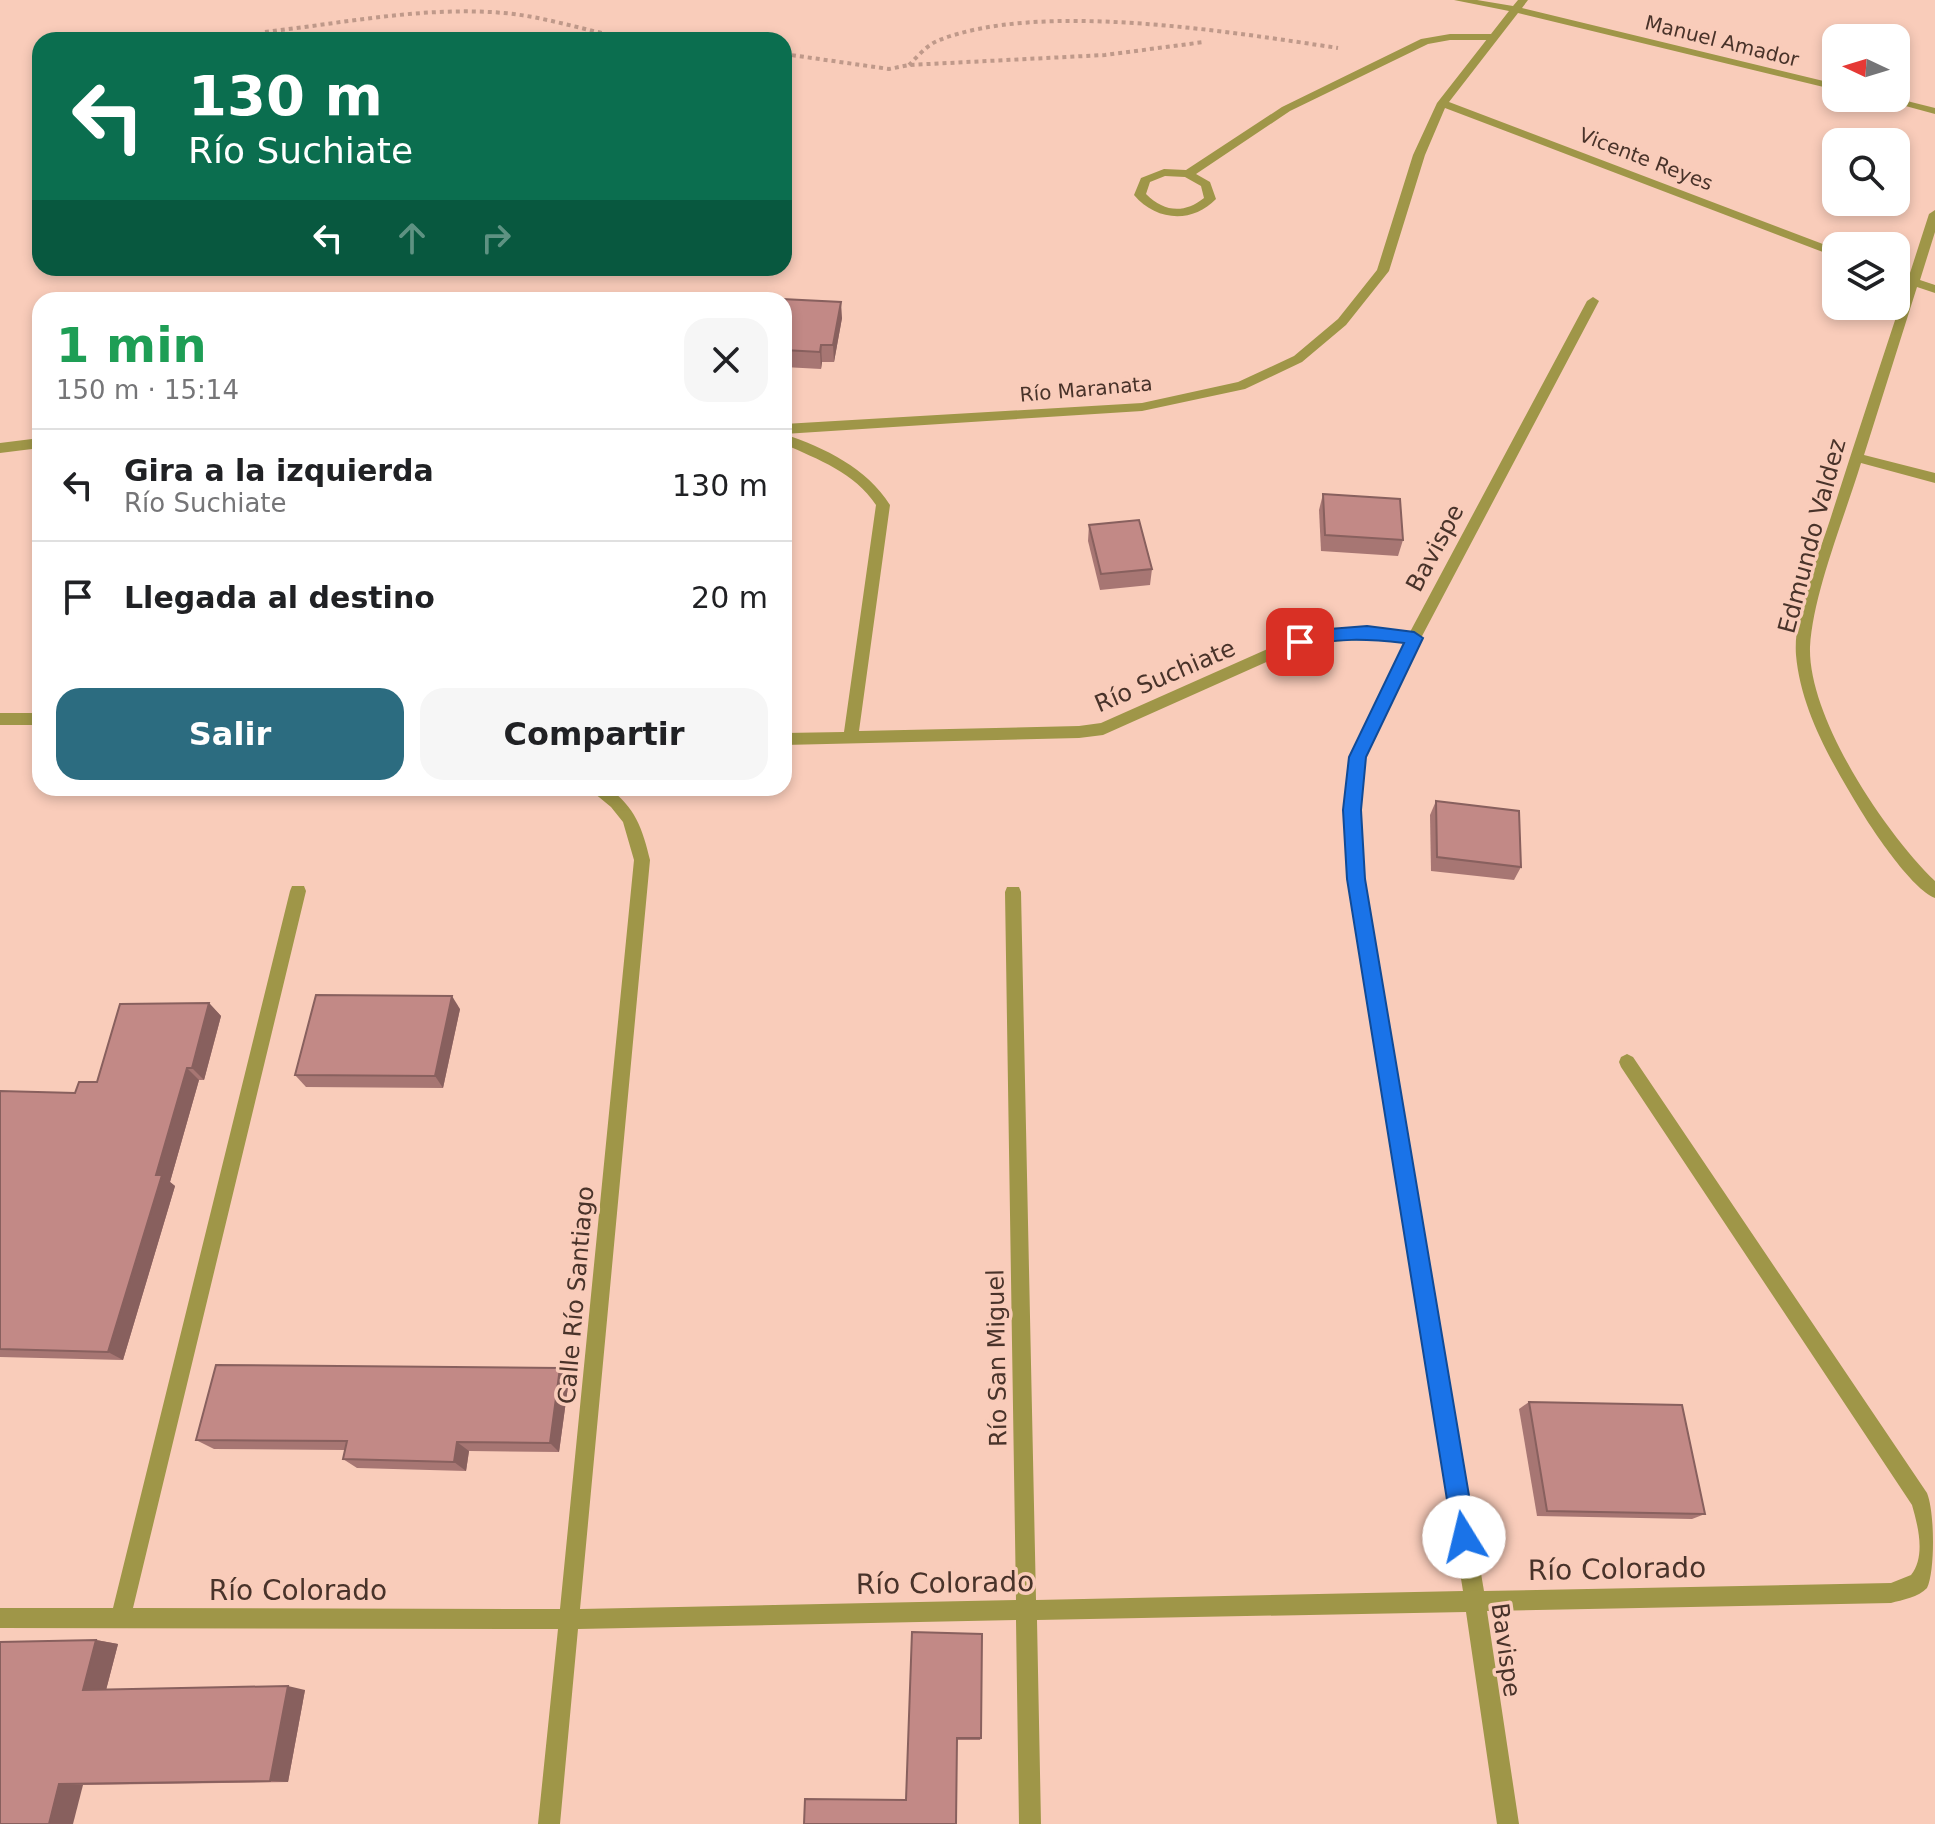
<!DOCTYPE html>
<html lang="es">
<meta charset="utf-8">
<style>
:root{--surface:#fff;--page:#f6f6f6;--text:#202124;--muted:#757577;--line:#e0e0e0;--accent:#2c6c80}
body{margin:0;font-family:"DejaVu Sans",sans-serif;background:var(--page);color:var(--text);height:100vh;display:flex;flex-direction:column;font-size:30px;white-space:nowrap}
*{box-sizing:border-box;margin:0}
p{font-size:26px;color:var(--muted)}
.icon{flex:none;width:44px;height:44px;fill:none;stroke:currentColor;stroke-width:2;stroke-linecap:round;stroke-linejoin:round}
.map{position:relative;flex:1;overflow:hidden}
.sheet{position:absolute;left:32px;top:292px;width:760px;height:504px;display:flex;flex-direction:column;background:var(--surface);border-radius:24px;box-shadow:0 4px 12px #0003}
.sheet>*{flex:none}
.hud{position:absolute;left:32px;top:32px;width:760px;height:244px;border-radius:24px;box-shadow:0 4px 12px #0003;background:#0b6e4f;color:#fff;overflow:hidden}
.needle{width:52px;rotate:274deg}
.tools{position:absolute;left:1822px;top:24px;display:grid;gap:16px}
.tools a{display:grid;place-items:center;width:88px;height:88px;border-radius:16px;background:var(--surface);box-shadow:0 4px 12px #0003;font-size:40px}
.pin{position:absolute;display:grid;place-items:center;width:68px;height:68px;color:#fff;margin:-34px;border-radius:16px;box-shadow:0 4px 12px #0006}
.me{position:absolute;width:88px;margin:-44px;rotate:351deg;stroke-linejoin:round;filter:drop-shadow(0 0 6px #0008)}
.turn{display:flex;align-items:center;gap:28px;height:168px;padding:0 24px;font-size:36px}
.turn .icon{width:104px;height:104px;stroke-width:2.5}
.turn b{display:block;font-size:56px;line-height:68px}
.lanes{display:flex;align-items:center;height:76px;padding:0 24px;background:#0003;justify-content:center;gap:40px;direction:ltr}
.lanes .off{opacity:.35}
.round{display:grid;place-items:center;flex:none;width:84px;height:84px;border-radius:24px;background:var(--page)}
.summary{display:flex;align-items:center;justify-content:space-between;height:136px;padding:0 24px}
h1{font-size:48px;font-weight:800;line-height:60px;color:#1e9e55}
.action{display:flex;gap:16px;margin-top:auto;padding:16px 24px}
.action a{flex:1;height:92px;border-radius:24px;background:var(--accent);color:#fff;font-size:32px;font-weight:800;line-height:92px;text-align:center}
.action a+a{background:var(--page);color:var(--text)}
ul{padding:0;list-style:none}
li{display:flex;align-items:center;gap:24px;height:112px;padding:0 24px;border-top:2px solid var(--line)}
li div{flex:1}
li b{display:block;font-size:30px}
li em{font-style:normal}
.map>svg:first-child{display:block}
</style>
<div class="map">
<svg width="1935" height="1824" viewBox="0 0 1935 1824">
<rect width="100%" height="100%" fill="#f9ccba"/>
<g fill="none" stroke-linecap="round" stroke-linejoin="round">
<g stroke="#bf998a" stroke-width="4" stroke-dasharray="4 4" stroke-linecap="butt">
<path d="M 265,32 C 344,23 425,6 504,13 C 549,17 592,33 637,40"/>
<path d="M 784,54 L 889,69 L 909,65 L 1105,55 L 1204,42"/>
<path d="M 909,65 C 917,57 926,46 937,41 C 1037,0 1231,32 1338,48"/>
</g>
<path fill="#9f9648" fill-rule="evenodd" d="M 1450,34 L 1492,34 L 1497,37 L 1492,40 L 1450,40 L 1428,44 L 1290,111 L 1196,174 L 1210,182 L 1216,199 C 1192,224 1156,221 1134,195 L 1141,178 L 1164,169 L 1186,170 L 1282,107 L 1421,39 ZM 1165,176 L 1185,177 L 1201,186 L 1204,198 C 1184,214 1164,212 1146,194 L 1150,182 Z"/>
<g fill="#9f9648" fill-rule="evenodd">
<path d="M 1454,0 L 1477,0 L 1513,6 L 1518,0 L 1528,0 L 1522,8 L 1836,84 L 1836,90 L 1518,13 L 1449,102 L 1836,249 L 1836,257 L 1445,108 L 1425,155 L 1389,271 L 1346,325 L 1302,362 L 1245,389 L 1142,411 L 784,434 L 784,424 L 1142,403 L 1238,382 L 1294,356 L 1338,319 L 1377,270 L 1413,155 L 1437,103 L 1509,11 Z"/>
<path d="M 1876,98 L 1895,98 L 1935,108 L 1935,114 Z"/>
<path d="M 1935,210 L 1935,232 L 1920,280 L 1935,285 L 1935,293 L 1917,287 L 1864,455 L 1935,473 L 1935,483 L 1861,463 C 1845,516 1813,593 1810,647 C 1808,718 1885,833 1935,881 L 1935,898 C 1912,889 1874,832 1861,811 C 1832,763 1801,711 1796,655 C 1793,616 1818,557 1830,520 C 1855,441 1881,363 1907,284 L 1896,280 L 1896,272 L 1909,276 L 1929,214 Z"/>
<path d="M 1593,297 L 1599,301 L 1421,638 L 1366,757 L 1360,810 L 1364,879 L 1484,1591 L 1891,1583 L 1911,1575 C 1926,1556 1918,1526 1912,1505 L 1621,1067 L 1619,1062 L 1621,1057 L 1627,1054 L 1633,1057 L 1927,1493 C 1935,1513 1935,1571 1927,1588 C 1919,1597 1902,1600 1891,1603 L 1487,1611 L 1519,1824 L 1497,1824 L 1466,1612 L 1037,1620 L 1041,1824 L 1019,1824 L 1016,1620 L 578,1629 L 560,1824 L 538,1824 L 558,1629 L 0,1628 L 0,1608 L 113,1608 L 290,891 L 292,886 L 304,886 L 306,891 L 133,1608 L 560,1609 L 634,860 L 623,822 L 611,807 L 588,788 L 608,788 C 635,806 643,830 650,860 L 580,1609 L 1016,1600 L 1005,892 L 1007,887 L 1019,887 L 1021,892 L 1036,1600 L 1463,1591 L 1348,879 L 1344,810 L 1350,757 L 1405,642 C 1364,638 1328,639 1289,652 L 1103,735 L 1079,738 L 784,745 L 784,733 L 844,732 L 876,505 C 854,472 819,460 784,444 L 784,434 C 825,448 867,468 890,505 L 859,731 L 1079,726 L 1101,723 L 1279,644 L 1317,632 L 1367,628 L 1410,632 L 1587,301 Z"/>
<path d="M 40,438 L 40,448 L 0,453 L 0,443 Z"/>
<rect x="0" y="713" width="40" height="12"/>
</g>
</g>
<g fill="#a77673">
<path d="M 784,300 L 842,318 L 834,362 L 822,362 L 821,369 L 784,367 Z"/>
<path d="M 1323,494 L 1403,540 L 1398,556 L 1321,551 L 1319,510 Z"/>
<path d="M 1089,525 L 1152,569 L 1150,585 L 1100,590 L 1088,541 Z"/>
<path d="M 1436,801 L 1521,867 L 1514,880 L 1431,871 L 1430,815 Z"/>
<path d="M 209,1003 L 221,1016 L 204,1080 L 199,1080 L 170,1182 L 175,1186 L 123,1360 L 0,1357 L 0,1091 L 75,1093 L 97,1082 Z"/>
<path d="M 460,1009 L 443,1088 L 306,1087 L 295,1075 Z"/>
<path d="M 569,1379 L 559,1452 L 469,1451 L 466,1471 L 357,1468 L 343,1459 L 345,1450 L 214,1449 L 196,1440 Z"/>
<path d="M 1529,1402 L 1705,1514 L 1692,1519 L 1537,1516 L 1519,1409 Z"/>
<path d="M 912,1632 L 981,1738 L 980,1740 L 958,1740 L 906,1800 Z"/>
<path d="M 96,1640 L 118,1644 L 106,1690 L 305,1690 L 288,1782 L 83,1785 L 0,1824 Z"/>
</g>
<g fill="#88605e">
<path d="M 841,302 L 842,318 L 834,362 L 833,345 Z"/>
<path d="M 821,345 L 822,362 L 821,369 L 820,352 Z"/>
<path d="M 452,996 L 460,1009 L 443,1088 L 435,1076 Z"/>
<path d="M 209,1003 L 221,1016 L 204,1080 L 192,1068 Z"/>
<path d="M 187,1068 L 199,1080 L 170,1182 L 175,1186 L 123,1360 L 108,1352 L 156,1175 Z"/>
<path d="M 560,1368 L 569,1379 L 559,1452 L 550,1443 Z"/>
<path d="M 457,1442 L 469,1451 L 466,1471 L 454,1462 Z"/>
<path d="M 96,1640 L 118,1644 L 105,1694 L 83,1690 Z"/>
<path d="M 288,1686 L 305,1690 L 288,1782 L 270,1781 Z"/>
<path d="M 59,1784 L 83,1785 L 73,1824 L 49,1824 Z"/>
</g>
<g fill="#c28986" stroke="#88605e" stroke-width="2">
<path d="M 724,296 L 841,302 L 833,345 L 821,345 L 820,352 L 784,350 L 784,300 L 723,300 Z"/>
<path d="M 1323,494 L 1400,499 L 1403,540 L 1325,535 Z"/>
<path d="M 1139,520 L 1152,569 L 1101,574 L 1089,525 Z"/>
<path d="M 1436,801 L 1519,811 L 1521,867 L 1437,857 Z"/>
<path d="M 316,995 L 452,996 L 435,1076 L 295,1075 Z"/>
<path d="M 209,1003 L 192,1068 L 187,1068 L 156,1175 L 162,1175 L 108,1352 L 0,1349 L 0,1091 L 75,1093 L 79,1082 L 97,1082 L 120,1004 Z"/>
<path d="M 216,1365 L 560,1368 L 550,1443 L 457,1442 L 454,1462 L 343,1459 L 347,1441 L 196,1440 Z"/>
<path d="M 1529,1402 L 1682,1405 L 1705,1514 L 1547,1511 Z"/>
<path d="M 912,1632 L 982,1634 L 981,1738 L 957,1738 L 956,1824 L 804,1824 L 805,1799 L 906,1800 Z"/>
<path d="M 96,1640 L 83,1690 L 288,1686 L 270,1781 L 59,1784 L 49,1824 L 0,1824 L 0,1642 Z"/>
</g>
<path fill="#1a73e8" stroke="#114b97" stroke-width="2" d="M 1367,626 L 1414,632 L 1423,638 L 1366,757 L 1361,810 L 1365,879 L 1476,1537 L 1472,1545 L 1464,1548 L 1456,1545 L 1453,1537 L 1347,879 L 1343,810 L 1349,757 L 1404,643 C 1369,639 1334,637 1300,648 L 1292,642 L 1295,638 L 1317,630 Z"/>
<g text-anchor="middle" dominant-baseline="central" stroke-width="7" stroke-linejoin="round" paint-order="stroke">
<g font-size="20" fill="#49332a" stroke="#f9ccba">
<text transform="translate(1722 41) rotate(14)">Manuel Amador</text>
<text transform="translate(1646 159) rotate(21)">Vicente Reyes</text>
<text transform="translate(1086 389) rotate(-5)">Río Maranata</text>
</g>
<g font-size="24" fill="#49332a" stroke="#f9ccba">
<text transform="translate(1812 536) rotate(-75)">Edmundo Valdez</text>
<text transform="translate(1435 548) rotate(-62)">Bavispe</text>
<text transform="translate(1165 676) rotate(-23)">Río Suchiate</text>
<text transform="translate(576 1295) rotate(-85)">Calle Río Santiago</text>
<text transform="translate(997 1358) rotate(-91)">Río San Miguel</text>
<text transform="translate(1506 1650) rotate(82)">Bavispe</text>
</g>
<g font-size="28" fill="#49332a" stroke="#f9ccba">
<text transform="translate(1617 1569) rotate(-1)">Río Colorado</text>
<text transform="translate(945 1583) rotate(-1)">Río Colorado</text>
<text x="298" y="1590">Río Colorado</text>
</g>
</g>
</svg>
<div class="tools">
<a><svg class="needle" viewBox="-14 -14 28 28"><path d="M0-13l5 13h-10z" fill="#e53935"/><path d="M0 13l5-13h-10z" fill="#757577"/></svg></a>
<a><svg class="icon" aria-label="search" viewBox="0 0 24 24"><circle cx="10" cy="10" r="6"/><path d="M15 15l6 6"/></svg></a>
<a><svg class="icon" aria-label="layers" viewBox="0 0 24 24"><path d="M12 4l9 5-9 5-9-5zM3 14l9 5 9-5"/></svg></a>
</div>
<div class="pin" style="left:1300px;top:642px;background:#d93025"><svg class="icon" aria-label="arrive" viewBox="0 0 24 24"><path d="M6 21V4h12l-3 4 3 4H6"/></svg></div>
<svg class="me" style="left:1464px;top:1537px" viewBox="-20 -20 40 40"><circle r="19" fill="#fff"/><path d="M0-13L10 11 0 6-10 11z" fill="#1a73e8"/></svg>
<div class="hud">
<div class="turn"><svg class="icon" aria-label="left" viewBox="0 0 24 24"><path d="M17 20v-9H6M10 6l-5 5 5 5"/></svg><div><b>130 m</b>Río Suchiate</div></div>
<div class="lanes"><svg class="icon" aria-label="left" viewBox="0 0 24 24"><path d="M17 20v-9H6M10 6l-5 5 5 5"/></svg><svg class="icon off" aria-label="ahead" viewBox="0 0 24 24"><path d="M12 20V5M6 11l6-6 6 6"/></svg><svg class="icon off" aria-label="right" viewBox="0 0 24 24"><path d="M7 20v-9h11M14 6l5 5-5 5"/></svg></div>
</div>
<section class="sheet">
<div class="summary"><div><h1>1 min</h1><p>150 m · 15:14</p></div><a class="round"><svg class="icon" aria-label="close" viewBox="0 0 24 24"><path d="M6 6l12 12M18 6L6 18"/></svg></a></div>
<ul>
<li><svg class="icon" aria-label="left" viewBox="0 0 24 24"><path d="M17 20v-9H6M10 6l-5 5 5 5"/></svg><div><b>Gira a la izquierda</b><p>Río Suchiate</p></div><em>130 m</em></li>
<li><svg class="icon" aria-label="arrive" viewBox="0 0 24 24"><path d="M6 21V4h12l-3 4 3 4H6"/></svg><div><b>Llegada al destino</b></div><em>20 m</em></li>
</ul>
<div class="action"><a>Salir</a><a>Compartir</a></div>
</section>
</div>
